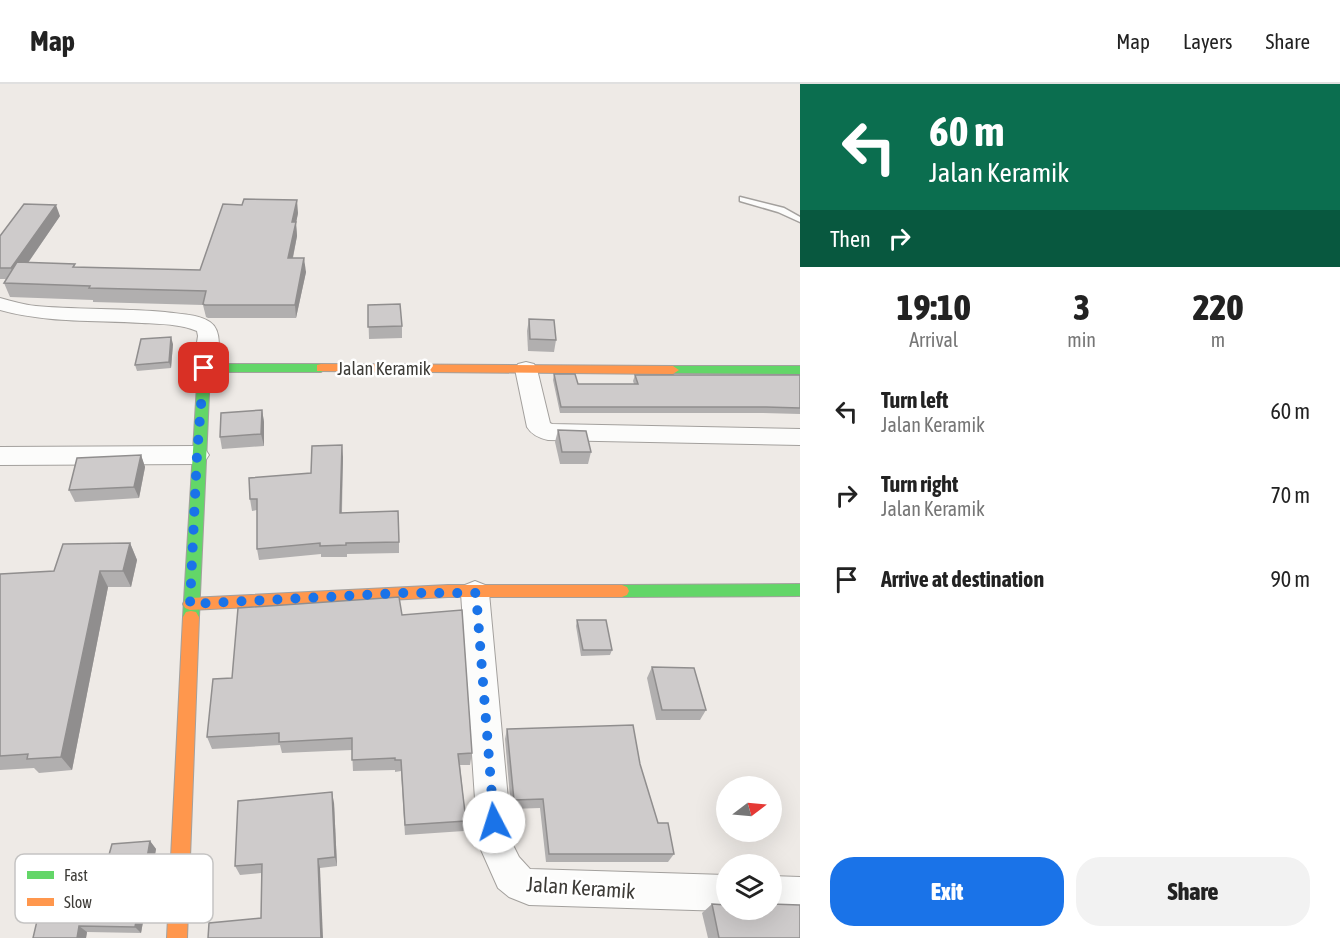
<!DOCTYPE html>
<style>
:root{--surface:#fff;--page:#f2f2f2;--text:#222;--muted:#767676;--line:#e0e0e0;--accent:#1a73e8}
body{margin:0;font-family:"Asap Condensed",sans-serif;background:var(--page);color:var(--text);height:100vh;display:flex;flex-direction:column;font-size:22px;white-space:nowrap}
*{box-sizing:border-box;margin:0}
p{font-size:20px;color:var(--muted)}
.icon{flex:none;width:33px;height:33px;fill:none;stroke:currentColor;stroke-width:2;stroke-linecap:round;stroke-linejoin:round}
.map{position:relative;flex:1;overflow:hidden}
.sheet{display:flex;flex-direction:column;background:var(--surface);width:540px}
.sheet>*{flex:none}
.hud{background:#0b6e4f;color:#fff;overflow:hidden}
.needle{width:39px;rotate:74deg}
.tools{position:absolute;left:716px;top:692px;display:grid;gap:12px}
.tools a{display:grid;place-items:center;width:66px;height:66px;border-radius:50%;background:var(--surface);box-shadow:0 6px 24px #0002;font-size:30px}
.pin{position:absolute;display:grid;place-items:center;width:51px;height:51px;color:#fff;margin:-26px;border-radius:12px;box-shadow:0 3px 9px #0006}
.me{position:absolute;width:66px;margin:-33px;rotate:355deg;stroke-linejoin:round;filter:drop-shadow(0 0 4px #0008)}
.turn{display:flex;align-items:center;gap:21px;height:126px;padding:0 30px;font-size:27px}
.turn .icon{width:78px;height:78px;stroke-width:2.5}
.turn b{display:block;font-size:42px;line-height:51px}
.then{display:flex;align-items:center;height:57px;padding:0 30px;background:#0003;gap:12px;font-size:22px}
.eta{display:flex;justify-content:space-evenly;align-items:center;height:102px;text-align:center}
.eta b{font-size:36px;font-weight:800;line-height:42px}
.button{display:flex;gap:12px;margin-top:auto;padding:12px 30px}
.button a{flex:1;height:69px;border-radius:24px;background:var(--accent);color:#fff;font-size:24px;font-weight:800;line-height:69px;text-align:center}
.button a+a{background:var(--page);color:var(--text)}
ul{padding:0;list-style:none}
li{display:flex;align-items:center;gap:18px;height:84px;padding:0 30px}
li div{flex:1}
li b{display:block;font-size:22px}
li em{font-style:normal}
header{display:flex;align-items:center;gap:36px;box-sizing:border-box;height:84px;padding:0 30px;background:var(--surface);border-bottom:2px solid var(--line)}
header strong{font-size:28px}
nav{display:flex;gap:33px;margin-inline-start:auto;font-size:21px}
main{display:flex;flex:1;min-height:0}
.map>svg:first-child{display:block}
</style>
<header>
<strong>Map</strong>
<nav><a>Map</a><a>Layers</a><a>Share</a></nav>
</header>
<main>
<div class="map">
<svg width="800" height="854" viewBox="0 0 800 854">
<rect width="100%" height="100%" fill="#eeeae6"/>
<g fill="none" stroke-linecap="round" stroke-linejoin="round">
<defs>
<path id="lane" d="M 740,113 L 784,124 L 800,133 L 800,138 L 778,128 L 740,117 Z"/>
<g id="street">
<path d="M 0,214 C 12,217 24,221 36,222 C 79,226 122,224 165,228 C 179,230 198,230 210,238 C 224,247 219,277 212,289 L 204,291 L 196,289 L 193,284 L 198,252 L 197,247 C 181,240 160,240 142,239 C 95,236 46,239 0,226 Z"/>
<path d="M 526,278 L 534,280 L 537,285 L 550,339 L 552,340 L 800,345 L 800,361 L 548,356 C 539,354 532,351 527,343 L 515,285 L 518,280 Z"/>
<path d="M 197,362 L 205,365 L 209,371 L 205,377 L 197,380 L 0,381 L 0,363 Z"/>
<path d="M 475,497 L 485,501 L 489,509 L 512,759 L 519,773 L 530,785 L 726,791 L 726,825 L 731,825 L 726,827 L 529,821 L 509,813 L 498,804 L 478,759 L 461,509 L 465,501 Z"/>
<path d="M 771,792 L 800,793 L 800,829 L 771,828 L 764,825 L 771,825 Z"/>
</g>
<g id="fast">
<path d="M 204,280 L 321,280 L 327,284 L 321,288 L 210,288 L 199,533 L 196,538 L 191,539 L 186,538 L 183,533 L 198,284 Z"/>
<path d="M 673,282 L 800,282 L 800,290 L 669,289 L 667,286 Z"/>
<path d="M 800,500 L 800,512 L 622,513 L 617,511 L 615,507 L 617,503 L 622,501 Z"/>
</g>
<g id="slow">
<path d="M 321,280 L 673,282 L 679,286 L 673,290 L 317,287 L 317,281 Z"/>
<path d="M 448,501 L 622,501 L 627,503 L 629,507 L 627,511 L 622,513 L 448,513 L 190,526 L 185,524 L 183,520 L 185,516 L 190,514 Z"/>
<path d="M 191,527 L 196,528 L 199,533 L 187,854 L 167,854 L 183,533 L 186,528 Z"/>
</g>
</defs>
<use href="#lane" stroke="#a3a09d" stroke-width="3"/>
<use href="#street" stroke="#a3a09d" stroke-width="2"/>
<use href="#fast" stroke="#a3a09d" stroke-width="2"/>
<use href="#slow" stroke="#a3a09d" stroke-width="2"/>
<use href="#lane" fill="#fcfcfb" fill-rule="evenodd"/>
<use href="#street" fill="#fcfcfb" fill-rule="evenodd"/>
<use href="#fast" fill="#63d668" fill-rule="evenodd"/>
<use href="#slow" fill="#ff974d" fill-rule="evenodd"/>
</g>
<g fill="#b1afaf">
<path d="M 298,129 L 296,139 L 297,152 L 293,174 L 306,188 L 296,234 L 208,234 L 206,233 L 203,221 L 93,218 L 93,216 L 10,213 L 4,199 L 6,195 L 0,195 L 0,152 L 60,132 L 28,179 L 76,183 L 200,186 Z"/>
<path d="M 368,221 L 402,242 L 402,254 L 369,255 Z"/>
<path d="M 529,235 L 556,256 L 554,268 L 528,267 L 527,247 Z"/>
<path d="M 173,260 L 171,284 L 137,287 L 135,281 Z"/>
<path d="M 554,290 L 578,300 L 634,300 L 633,297 L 635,291 L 800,291 L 800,330 L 763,329 L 560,329 L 553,296 Z"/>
<path d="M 262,326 L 264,338 L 264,362 L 222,365 L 220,353 Z"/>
<path d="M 558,346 L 591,368 L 588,380 L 560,380 L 555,358 Z"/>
<path d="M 141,371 L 145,383 L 139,414 L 75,418 L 69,406 Z"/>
<path d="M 343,373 L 342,429 L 399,458 L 399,469 L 347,470 L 347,473 L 321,473 L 321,470 L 259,476 L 257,465 L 257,426 L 252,427 L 250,415 L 311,389 Z"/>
<path d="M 130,459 L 137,476 L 131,503 L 108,503 L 72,686 L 39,689 L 34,684 L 0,686 L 0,490 L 54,487 Z"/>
<path d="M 402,531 L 472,669 L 470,681 L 460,681 L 466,737 L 464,747 L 405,751 L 401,687 L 395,688 L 395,686 L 353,687 L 352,666 L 282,669 L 280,661 L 212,665 L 207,653 L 232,594 Z"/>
<path d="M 577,536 L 612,566 L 610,571 L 581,572 L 576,542 Z"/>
<path d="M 652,583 L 706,626 L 700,636 L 656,636 L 647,594 Z"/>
<path d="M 507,645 L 640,680 L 658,739 L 674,770 L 668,778 L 546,778 L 540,724 L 511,725 L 505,655 Z"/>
<path d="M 334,719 L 337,782 L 320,784 L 261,834 L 261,789 L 240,791 L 235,782 Z"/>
<path d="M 150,757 L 156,765 L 141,849 L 87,848 L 86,854 L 33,854 L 104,789 Z"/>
<path d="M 712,820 L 800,854 L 708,854 L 702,829 Z"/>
</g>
<g fill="#908e8e">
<path d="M 297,116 L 298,129 L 296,139 L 297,152 L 290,187 L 288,174 L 292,138 Z"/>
<path d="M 56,121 L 60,132 L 16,196 L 11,184 Z"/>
<path d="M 304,174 L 306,188 L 296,234 L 295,221 Z"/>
<path d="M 171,253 L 173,260 L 171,284 L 169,278 Z"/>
<path d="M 262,326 L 264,338 L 264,362 L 261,350 Z"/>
<path d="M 342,361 L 343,373 L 341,440 L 340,429 Z"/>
<path d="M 141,371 L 145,383 L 139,414 L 134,403 Z"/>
<path d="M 130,459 L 137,476 L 131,503 L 123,487 Z"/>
<path d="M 100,487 L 108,503 L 72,686 L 61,673 Z"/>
<path d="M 332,708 L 334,719 L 337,782 L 335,773 Z"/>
<path d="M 150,757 L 156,765 L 141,849 L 135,843 Z"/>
<path d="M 318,775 L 320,784 L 323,854 L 321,854 Z"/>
<path d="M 79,842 L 87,848 L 86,854 L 77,854 Z"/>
</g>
<g fill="#cecbcb" stroke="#908e8e" stroke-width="1.5">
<path d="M 244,115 L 297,116 L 292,138 L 296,138 L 288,174 L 304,174 L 295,221 L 205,221 L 203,220 L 206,207 L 89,204 L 90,202 L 4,199 L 17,178 L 75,180 L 73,183 L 200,186 L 223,120 L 242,121 Z"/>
<path d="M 24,120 L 56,121 L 11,184 L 0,184 L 0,152 Z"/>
<path d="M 400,220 L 402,242 L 368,243 L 368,221 Z"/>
<path d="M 529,235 L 554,236 L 556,256 L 530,255 Z"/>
<path d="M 171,253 L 169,278 L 135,281 L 141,255 Z"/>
<path d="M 554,290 L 575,290 L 578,300 L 638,300 L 635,291 L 800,291 L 800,324 L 766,323 L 561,323 Z"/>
<path d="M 262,326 L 261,350 L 220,353 L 221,329 Z"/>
<path d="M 558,346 L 586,347 L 591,368 L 562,368 Z"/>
<path d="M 342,361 L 340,429 L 398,427 L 399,458 L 346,459 L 346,461 L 320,462 L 320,459 L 257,465 L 257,415 L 250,415 L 249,394 L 311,389 L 312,362 Z"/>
<path d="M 141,371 L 134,403 L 69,406 L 77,374 Z"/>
<path d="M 130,459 L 123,487 L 100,487 L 61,673 L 27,675 L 28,670 L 0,672 L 0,490 L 54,487 L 63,460 Z"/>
<path d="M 399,513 L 402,531 L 462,526 L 472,669 L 458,670 L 466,737 L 405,741 L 401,676 L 395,676 L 395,674 L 352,676 L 352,654 L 279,658 L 279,649 L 207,653 L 213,595 L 232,594 L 238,524 Z"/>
<path d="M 577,536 L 606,536 L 612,566 L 583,566 Z"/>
<path d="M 652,583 L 694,584 L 706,626 L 662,626 Z"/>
<path d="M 633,641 L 640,680 L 658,739 L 668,739 L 674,770 L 549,770 L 543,715 L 514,716 L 507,645 Z"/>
<path d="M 332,708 L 335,773 L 318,775 L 321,854 L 208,854 L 209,839 L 261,834 L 262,780 L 235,782 L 238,717 Z"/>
<path d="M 150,757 L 135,843 L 79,842 L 77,854 L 33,854 L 48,790 L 104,789 L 112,760 Z"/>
<path d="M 712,820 L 726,821 L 726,825 L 771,825 L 771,820 L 800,821 L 800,854 L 719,854 Z"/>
</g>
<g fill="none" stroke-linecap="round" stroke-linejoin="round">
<path stroke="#1a73e8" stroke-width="10" stroke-dasharray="0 18" d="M 204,284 L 197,371 L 190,520 L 402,509 L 476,509 L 494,738"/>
</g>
<g text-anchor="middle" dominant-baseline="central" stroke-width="5" stroke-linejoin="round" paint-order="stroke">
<g font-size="18" fill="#3d3b37" stroke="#fff">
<text x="384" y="284">Jalan Keramik</text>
</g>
<g font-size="21" fill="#3d3b37" stroke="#fff">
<text transform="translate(581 803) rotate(4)">Jalan Keramik</text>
</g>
</g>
<rect x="15" y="770" width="198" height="69" rx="9" fill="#fff" stroke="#c5c4c3" stroke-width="1.5"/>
<rect x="27" y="787" width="27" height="8" fill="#63d668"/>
<rect x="27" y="814" width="27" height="8" fill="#ff974d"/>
<g font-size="16" fill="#3d3b37">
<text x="64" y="797">Fast</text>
<text x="64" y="824">Slow</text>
</g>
</svg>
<div class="tools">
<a><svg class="needle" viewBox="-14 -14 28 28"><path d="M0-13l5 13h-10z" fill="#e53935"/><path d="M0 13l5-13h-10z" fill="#767676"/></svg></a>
<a><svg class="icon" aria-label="layers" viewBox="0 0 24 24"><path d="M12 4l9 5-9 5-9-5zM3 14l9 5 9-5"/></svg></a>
</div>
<div class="pin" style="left:204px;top:284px;background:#d93025"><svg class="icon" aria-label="arrive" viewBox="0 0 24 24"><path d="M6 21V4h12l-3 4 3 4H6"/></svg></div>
<svg class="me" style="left:494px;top:738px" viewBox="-20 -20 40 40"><circle r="19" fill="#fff"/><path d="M0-13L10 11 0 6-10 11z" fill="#1a73e8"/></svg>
</div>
<section class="sheet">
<div class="hud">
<div class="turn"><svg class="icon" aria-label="left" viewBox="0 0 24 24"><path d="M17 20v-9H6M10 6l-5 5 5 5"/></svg><div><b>60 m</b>Jalan Keramik</div></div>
<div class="then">Then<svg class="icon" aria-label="right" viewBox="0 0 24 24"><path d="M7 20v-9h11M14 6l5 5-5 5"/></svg></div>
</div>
<div class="eta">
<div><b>19:10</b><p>Arrival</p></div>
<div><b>3</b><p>min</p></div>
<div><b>220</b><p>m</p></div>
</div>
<ul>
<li><svg class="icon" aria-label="left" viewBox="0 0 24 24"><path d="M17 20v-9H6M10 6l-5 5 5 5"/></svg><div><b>Turn left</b><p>Jalan Keramik</p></div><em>60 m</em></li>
<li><svg class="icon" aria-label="right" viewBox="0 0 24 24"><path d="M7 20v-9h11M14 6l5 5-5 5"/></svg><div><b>Turn right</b><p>Jalan Keramik</p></div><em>70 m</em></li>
<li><svg class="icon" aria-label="arrive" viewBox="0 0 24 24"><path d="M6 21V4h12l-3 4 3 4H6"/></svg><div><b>Arrive at destination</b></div><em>90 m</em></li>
</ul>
<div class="button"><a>Exit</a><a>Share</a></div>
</section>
</main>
